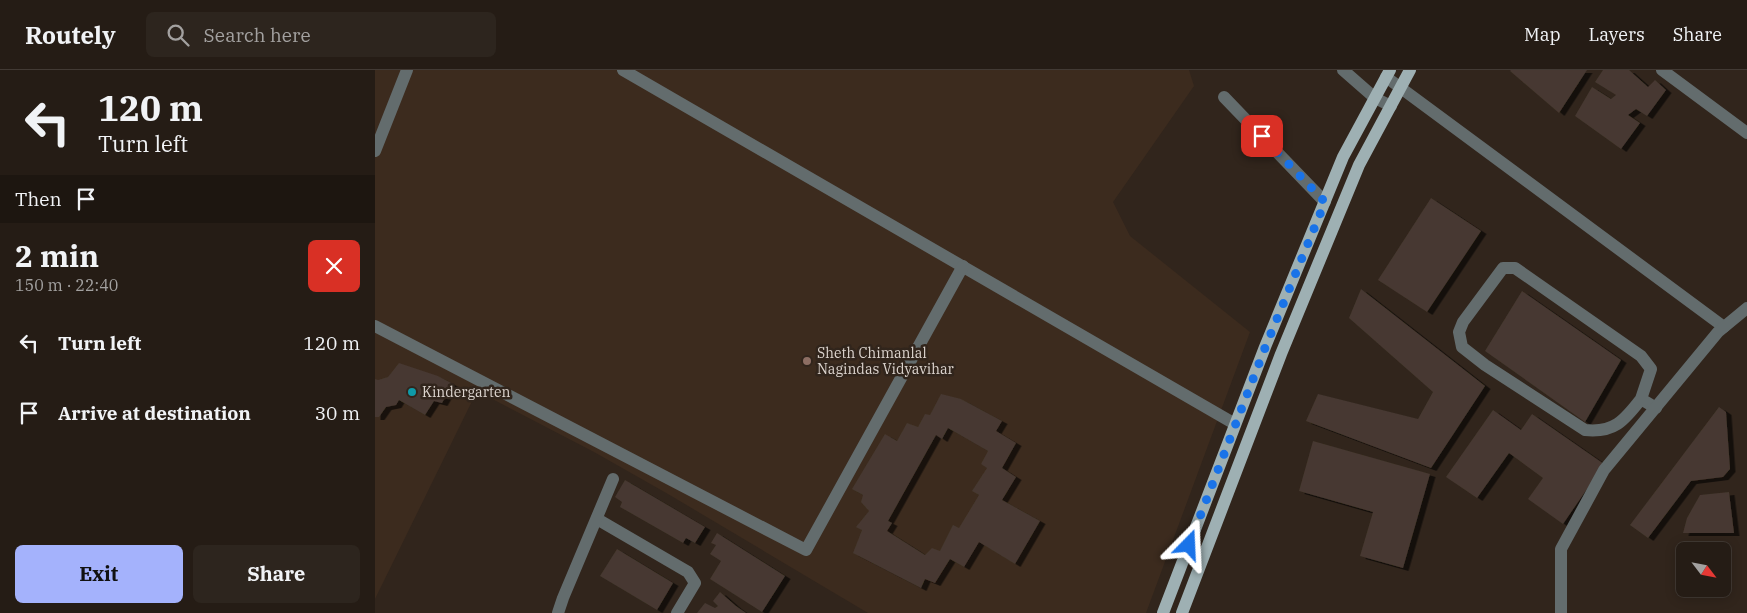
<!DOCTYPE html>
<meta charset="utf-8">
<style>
:root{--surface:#251c15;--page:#2d251e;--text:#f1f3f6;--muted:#a3a1a0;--line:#423a34;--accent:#a4b2fc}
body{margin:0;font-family:"IBM Plex Serif",serif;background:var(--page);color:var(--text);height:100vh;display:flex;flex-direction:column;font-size:19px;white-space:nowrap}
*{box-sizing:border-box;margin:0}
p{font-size:16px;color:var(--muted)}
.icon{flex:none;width:28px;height:28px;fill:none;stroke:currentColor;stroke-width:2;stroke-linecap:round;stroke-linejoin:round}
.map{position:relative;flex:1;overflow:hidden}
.sheet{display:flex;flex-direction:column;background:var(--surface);width:375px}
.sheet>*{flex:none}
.top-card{background:#251c15;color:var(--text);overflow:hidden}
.needle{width:32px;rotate:122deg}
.controls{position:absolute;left:1301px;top:472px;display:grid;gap:10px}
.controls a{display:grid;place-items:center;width:55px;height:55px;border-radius:8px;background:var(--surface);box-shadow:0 2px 12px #0003,0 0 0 1px var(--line);font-size:25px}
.pin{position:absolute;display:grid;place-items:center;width:42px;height:42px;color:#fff;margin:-21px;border-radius:10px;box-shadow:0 2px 8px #0006}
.me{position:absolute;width:55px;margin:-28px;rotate:21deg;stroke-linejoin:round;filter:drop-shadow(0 0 4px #0008)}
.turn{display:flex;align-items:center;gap:18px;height:105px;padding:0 15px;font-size:22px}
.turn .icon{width:65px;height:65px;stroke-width:2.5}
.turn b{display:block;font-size:35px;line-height:42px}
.then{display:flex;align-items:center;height:48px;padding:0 15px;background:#0003;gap:10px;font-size:19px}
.round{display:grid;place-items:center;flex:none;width:52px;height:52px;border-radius:8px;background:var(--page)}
.headline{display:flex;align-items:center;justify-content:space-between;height:85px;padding:0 15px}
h1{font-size:30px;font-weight:700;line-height:38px}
.primary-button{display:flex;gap:10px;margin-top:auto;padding:10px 15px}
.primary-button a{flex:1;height:58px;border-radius:8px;background:var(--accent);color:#111;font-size:20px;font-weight:700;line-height:58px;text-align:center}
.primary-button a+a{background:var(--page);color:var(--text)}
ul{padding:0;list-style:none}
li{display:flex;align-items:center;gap:15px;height:70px;padding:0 15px}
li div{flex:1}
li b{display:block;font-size:19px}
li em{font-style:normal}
header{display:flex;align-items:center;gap:30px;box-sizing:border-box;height:70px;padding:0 25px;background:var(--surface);border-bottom:1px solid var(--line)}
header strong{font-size:24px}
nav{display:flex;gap:28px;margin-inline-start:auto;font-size:18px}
.search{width:350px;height:45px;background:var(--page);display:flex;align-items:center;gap:12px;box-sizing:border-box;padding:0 18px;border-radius:8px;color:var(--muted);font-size:19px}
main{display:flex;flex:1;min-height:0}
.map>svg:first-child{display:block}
</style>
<header>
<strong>Routely</strong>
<div class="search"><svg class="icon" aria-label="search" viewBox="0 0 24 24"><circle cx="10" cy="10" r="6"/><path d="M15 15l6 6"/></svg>Search here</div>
<nav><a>Map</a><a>Layers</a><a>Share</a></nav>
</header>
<main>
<section class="sheet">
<div class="top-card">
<div class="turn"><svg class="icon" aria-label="left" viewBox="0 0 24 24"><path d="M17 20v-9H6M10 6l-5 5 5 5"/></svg><div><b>120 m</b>Turn left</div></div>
<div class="then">Then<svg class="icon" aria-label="arrive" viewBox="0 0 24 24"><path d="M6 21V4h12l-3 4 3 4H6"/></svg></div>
</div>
<div class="headline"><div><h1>2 min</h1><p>150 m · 22:40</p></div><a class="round" style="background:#d93025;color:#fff"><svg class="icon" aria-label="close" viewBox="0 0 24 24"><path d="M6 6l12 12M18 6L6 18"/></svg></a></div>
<ul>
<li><svg class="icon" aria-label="left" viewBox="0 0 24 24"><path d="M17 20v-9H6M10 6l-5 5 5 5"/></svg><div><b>Turn left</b></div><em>120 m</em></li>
<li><svg class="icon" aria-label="arrive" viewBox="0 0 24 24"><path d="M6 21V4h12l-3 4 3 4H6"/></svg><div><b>Arrive at destination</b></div><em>30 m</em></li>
</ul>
<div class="primary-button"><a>Exit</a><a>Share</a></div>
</section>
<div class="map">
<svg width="1372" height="543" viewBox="0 0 1372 543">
<defs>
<filter id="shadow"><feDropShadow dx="5.5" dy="3" stdDeviation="0" flood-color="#0009"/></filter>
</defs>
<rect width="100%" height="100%" fill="#31251c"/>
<path fill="#3c2b1e" d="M 0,0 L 814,0 L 819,16 L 738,132 L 755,166 L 875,262 L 771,543 L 493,543 L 293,424 L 219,382 L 102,321 L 0,529 Z"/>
<g fill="#463930" fill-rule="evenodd" filter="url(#shadow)">
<path d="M 1136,0 L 1212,0 L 1184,43 L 1135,1 Z"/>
<path d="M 1228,0 L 1254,0 L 1273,17 L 1280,10 L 1291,20 L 1272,46 L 1261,39 L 1253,45 L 1265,53 L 1246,79 L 1200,46 L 1217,17 L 1236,29 L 1241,25 L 1220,12 Z"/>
<path d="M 1056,128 L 1106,161 L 1052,242 L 1003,210 Z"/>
<path d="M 986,219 L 1110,316 L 1056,398 L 931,351 L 943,324 L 1043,349 L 1058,322 L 974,248 Z"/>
<path d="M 1147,221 L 1246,290 L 1210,352 L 1110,281 Z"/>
<path d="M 24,293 L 63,306 L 78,314 L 67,333 L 59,331 L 50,345 L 24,330 L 21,335 L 11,337 L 4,347 L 0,347 L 0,309 L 3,310 L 13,307 Z"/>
<path d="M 566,324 L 586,329 L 627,351 L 621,361 L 641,373 L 627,398 L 641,407 L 627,430 L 665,451 L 640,494 L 604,472 L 589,497 L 575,489 L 560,513 L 550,509 L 546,518 L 478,483 L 487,460 L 481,457 L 494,441 L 486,432 L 488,425 L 477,419 L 510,364 L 522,371 L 532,353 L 543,357 L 550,344 L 555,345 ZM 573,358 L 613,381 L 606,394 L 612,398 L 597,421 L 604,425 L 584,458 L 578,455 L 565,481 L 557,478 L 550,485 L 512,461 L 517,453 L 513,451 L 561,365 L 567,369 Z"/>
<path d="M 1344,337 L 1351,342 L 1355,399 L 1348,407 L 1316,411 L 1273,468 L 1255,455 Z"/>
<path d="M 1118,340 L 1146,360 L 1157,344 L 1229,394 L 1188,454 L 1153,429 L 1168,408 L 1134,383 L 1102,428 L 1071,407 Z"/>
<path d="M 938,371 L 1055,404 L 1028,498 L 985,486 L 998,442 L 924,421 Z"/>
<path d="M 250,410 L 330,457 L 320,473 L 311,468 L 308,473 L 245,437 L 247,432 L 240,427 Z"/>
<path d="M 1354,422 L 1359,463 L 1308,463 L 1312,448 L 1325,425 Z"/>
<path d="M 342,463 L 410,506 L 387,542 L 335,509 L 346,491 L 335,484 L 341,475 L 336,473 Z"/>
<path d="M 242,479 L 298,513 L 282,540 L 225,506 Z"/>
<path d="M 345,522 L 361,536 L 371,543 L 322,543 L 330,533 L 340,538 L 343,536 L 338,531 Z"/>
</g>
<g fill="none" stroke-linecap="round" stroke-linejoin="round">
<g stroke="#636c6d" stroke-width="12">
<path d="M 248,0 L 860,354"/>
<path d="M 968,0 L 1000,28 L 1016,36"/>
<path d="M 1287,0 L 1372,63"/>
<path d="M 1011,7 L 1349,257"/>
<path d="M 849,27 L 950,132"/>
<path d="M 0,81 L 32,0"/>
<path d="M 0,256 L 431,480 L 588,196"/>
<path d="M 1266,329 C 1249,351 1239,363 1210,360 L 1110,295 L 1087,277 L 1084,262 L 1088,252 L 1128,198 L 1140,198 L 1266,286 L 1276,299 L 1266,329 L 1281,338"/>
<path d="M 222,449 L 313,502 L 320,513 L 302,543"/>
<path d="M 183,543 L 188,528 L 238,409"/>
<path d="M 1186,543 L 1186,479 L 1229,400 L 1343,262 L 1372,238"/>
</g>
<g stroke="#9eb0b3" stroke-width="12">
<path d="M 788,543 L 890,277 L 968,87 L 1015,0"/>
<path d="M 807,543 L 906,284 L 984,95 L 1035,0"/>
</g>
</g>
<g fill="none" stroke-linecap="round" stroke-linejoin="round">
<path stroke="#1a73e8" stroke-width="9" stroke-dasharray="0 16.2" d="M 814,475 L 890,278 L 950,132 L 887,66"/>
</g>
<circle fill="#8d6e63" stroke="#31251c" stroke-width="2" cx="432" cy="291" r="5"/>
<circle fill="#0f9aa8" stroke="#31251c" stroke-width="2" cx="37" cy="322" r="5"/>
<g text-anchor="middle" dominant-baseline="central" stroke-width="5" stroke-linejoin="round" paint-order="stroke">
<g font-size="14" fill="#dcd4ce" stroke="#31251c" text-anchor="start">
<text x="442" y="283">Sheth Chimanlal<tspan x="442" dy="16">Nagindas Vidyavihar</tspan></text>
<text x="47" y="322">Kindergarten</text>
</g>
</g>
</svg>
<div class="controls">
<a><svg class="needle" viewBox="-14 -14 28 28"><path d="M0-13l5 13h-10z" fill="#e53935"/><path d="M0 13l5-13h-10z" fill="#a3a1a0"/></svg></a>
</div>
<div class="pin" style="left:887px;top:66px;background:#d93025"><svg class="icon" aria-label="arrive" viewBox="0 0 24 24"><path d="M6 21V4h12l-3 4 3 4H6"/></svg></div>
<svg class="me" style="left:814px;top:475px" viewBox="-20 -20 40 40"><path d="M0-17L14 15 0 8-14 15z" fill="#1a73e8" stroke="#fff" stroke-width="4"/></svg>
</div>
</main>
